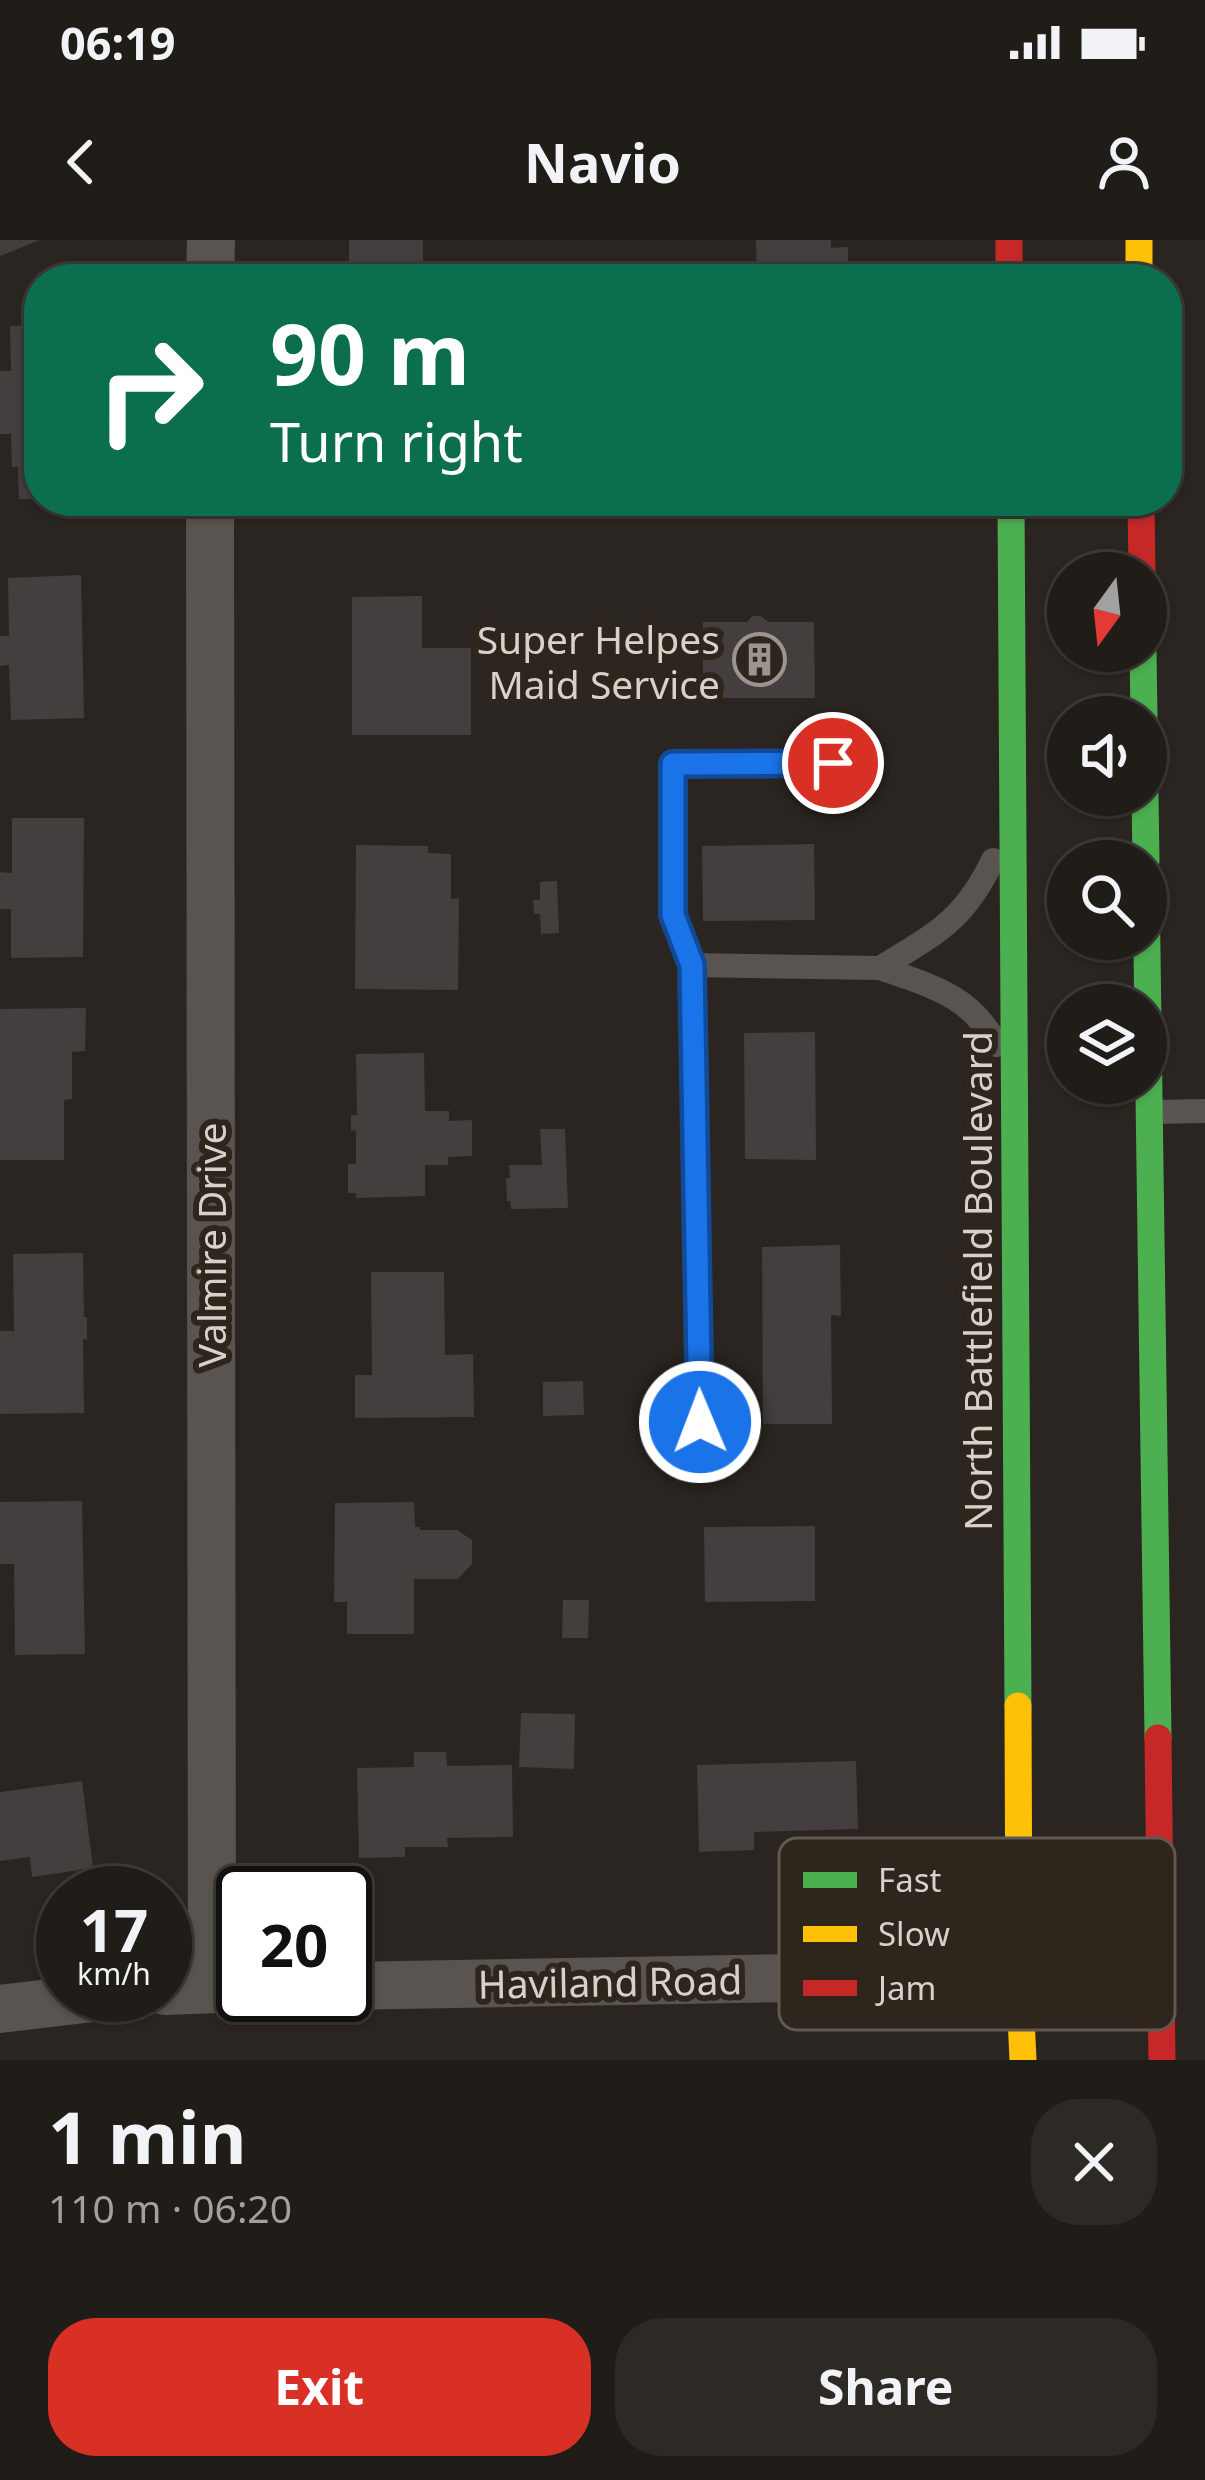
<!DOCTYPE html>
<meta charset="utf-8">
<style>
:root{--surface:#201c18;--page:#2d2925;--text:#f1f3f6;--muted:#a2a1a2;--line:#3d3a37;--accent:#d93025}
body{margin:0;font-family:"Noto Sans",sans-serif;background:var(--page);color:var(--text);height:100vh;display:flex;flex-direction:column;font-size:45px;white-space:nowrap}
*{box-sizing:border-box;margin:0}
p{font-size:39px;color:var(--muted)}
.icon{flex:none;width:66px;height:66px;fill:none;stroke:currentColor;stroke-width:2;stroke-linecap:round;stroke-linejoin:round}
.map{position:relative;height:1820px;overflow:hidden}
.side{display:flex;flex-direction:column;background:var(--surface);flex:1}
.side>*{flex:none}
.hud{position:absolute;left:24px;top:24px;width:1158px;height:252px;border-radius:48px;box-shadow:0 3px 9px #0004,0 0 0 3px var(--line);background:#0b6e4f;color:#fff;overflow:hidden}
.needle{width:78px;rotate:195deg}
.buttons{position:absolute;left:1047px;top:312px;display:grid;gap:24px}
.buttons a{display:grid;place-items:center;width:120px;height:120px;border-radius:50%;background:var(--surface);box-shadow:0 3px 9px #0004,0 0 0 3px var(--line);font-size:60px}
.speed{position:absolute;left:36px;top:1626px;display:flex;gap:24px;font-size:60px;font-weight:700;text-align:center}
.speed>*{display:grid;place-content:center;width:156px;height:156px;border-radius:50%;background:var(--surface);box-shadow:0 3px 9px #0004,0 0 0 3px var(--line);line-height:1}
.speed small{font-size:30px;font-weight:400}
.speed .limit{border:6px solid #111;border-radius:18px;background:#fff;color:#111}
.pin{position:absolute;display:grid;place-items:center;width:102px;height:102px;color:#fff;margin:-51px;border:6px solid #fff;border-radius:50%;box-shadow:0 3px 12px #0007}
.me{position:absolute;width:132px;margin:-66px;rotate:359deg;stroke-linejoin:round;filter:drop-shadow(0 0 9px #0008)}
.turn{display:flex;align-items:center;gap:42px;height:252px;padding:0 48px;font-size:54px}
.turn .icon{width:156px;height:156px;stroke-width:2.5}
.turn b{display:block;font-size:84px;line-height:102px}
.round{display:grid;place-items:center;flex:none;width:126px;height:126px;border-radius:48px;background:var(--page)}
.head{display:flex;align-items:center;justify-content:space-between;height:204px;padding:0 48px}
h1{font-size:72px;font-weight:700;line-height:90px}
.primary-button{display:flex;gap:24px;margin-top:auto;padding:24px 48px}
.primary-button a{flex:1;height:138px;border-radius:48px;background:var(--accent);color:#fff;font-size:48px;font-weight:700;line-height:138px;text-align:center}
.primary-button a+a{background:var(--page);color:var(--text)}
.status{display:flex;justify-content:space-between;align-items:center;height:84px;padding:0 60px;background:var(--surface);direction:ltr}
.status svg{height:33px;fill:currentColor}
header{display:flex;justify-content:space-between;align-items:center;height:156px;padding:0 48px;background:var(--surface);font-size:54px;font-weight:700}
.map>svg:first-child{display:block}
</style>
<div class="status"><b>06:19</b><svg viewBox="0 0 49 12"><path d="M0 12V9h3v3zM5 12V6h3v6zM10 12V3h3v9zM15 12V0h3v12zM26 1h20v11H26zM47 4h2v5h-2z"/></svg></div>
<header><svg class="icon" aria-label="back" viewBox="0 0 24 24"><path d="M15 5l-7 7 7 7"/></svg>Navio<svg class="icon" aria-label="person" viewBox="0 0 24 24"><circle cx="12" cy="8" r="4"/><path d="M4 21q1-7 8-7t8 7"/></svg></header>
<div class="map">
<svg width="1205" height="1820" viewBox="0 0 1205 1820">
<rect width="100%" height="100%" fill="#2a2520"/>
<g fill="#443e3e">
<path d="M 0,0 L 40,0 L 0,16 Z"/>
<path d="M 349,0 L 423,0 L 423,35 L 349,34 Z"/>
<path d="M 756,0 L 831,0 L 831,8 L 848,7 L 848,39 L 757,39 Z"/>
<path d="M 39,85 L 39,259 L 19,259 L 18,227 L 12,227 L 11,194 L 0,194 L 0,131 L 11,131 L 10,86 Z"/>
<path d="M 81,335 L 84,478 L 11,480 L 9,425 L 0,426 L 0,396 L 9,396 L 8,338 Z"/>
<path d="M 422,356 L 422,408 L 471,408 L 471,495 L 352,495 L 352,357 Z"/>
<path d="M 752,376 L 761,376 L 768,382 L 814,382 L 815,458 L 703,458 L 703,382 L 747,382 Z"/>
<path d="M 12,578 L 84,578 L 83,717 L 11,718 L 11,669 L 0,669 L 0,632 L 12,633 Z"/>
<path d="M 814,604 L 815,680 L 703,681 L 702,606 Z"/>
<path d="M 356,605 L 428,606 L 428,613 L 451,614 L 451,659 L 459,658 L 458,750 L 355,749 Z"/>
<path d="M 557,641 L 559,693 L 541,694 L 540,674 L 534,674 L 533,660 L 540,660 L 540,642 Z"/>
<path d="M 86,768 L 85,811 L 72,812 L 72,859 L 64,860 L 64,920 L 0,920 L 0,769 Z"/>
<path d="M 815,792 L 816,920 L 745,919 L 744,793 Z"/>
<path d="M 424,813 L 425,871 L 449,871 L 449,881 L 472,880 L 472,916 L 448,917 L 448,925 L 425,925 L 425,956 L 356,958 L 356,953 L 348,953 L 348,924 L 356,924 L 356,890 L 351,891 L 351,875 L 357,875 L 356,814 Z"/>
<path d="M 540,889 L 565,889 L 568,968 L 511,969 L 510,961 L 507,961 L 506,938 L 510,938 L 509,925 L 542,925 Z"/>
<path d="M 840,1005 L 841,1076 L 831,1075 L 832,1184 L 763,1184 L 762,1007 Z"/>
<path d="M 83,1013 L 84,1077 L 87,1077 L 87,1100 L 83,1099 L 84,1173 L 0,1174 L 0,1091 L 14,1091 L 13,1014 Z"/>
<path d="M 371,1032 L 444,1032 L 445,1115 L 473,1114 L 474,1177 L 355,1178 L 355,1135 L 372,1135 Z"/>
<path d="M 583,1141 L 584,1175 L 543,1176 L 543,1142 Z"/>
<path d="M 82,1261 L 85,1414 L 15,1415 L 14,1324 L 0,1324 L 0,1262 Z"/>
<path d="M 414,1262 L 415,1287 L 420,1287 L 420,1290 L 457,1290 L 472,1300 L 472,1324 L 458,1339 L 414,1339 L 414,1394 L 347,1394 L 347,1362 L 334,1362 L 335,1263 Z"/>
<path d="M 815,1286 L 815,1361 L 705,1362 L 704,1287 Z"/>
<path d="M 563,1360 L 589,1360 L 588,1398 L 562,1398 Z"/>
<path d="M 521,1473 L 575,1474 L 574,1529 L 519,1527 Z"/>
<path d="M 414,1512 L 446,1512 L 447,1526 L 512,1525 L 513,1597 L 447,1598 L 448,1607 L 405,1607 L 405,1617 L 359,1618 L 357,1528 L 414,1527 Z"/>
<path d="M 856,1521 L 858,1589 L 754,1592 L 754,1610 L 699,1612 L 697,1525 Z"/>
<path d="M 82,1541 L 93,1628 L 32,1637 L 30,1617 L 0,1621 L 0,1552 Z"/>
</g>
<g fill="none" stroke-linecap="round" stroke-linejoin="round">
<g stroke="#595450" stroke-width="24">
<path d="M 993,620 C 963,682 936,693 880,728 C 930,746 970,754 997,805"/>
<path d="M 691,725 L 673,675 L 673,524 L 833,523"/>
<path d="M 1152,872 L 1205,871"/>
<path d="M 699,1182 L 691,725 L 880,728"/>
</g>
<g stroke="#595450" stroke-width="48">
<path d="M 210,39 L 211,0"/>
<path d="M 210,261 L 212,1748"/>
<path d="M 345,1746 L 1019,1734"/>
<path d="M 165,1751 L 243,1748"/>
<path d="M 0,1769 L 118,1755"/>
</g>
<g stroke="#4caf50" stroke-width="27">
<path d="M 1011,261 L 1018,1466"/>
<path d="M 1143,411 L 1144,477"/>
<path d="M 1145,555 L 1146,621"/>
<path d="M 1146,641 L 1158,1498"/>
</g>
<g stroke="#ffc107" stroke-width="27">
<path d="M 1139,0 L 1139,39"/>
<path d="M 1018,1466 L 1019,1734 L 1023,1820"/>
</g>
<g stroke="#c62828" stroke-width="27">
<path d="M 1009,0 L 1009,39"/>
<path d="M 1141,261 L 1142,333"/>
<path d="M 1158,1498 L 1162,1820"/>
</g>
</g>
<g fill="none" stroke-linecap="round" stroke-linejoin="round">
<defs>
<path id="route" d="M 700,1182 L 692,725 L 673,675 L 673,524 L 833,523"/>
</defs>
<use href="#route" stroke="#114b97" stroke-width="30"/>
<use href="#route" stroke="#1a73e8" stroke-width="21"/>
</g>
<defs>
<symbol id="building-ring" viewBox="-11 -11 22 22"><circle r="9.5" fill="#2e251c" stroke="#9b958f" stroke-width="1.5"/><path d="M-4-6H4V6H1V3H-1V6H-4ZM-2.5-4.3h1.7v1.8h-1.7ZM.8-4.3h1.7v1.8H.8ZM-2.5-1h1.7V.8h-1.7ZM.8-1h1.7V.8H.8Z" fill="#9b958f"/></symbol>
</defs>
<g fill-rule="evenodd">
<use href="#building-ring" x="730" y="390" width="59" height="59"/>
</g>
<g text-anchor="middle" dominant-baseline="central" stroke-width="12" stroke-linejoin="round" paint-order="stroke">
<g font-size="39" fill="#d8d1cb" stroke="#2e251c" text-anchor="end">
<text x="720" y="398">Super Helpes<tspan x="720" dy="45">Maid Service</tspan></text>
</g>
<g font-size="39" fill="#d8d1cb" stroke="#2e251c">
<text transform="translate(210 1005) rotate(-90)">Valmire Drive</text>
<text transform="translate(976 1041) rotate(-90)">North Battlefield Boulevard</text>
<text transform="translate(610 1741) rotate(-1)">Haviland Road</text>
</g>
</g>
<rect x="779" y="1598" width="396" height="192" rx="18" fill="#2e251c" stroke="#615951" stroke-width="3"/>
<rect x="803" y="1632" width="54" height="16" fill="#4caf50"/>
<rect x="803" y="1686" width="54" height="16" fill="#ffc107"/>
<rect x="803" y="1740" width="54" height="16" fill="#c62828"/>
<g font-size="33" fill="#d8d1cb">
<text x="878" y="1652">Fast</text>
<text x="878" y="1706">Slow</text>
<text x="878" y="1760">Jam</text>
</g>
</svg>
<div class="buttons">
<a><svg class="needle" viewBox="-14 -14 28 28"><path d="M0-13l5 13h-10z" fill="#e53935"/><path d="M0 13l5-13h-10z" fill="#a2a1a2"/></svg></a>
<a><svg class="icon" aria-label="sound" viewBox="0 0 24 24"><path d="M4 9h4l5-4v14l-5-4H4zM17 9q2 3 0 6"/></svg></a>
<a><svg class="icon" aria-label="search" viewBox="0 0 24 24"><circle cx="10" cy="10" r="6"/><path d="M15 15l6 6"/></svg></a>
<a><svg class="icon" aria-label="layers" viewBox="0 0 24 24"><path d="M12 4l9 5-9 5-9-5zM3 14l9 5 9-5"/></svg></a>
</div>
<div class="speed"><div>17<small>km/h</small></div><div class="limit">20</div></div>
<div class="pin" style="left:833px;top:523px;background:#d93025"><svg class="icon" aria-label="arrive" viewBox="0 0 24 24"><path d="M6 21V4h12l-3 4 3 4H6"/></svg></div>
<svg class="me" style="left:700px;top:1182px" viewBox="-20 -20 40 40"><circle r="17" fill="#1a73e8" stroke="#fff" stroke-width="3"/><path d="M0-11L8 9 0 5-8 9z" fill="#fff"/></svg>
<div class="hud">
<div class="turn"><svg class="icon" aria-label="right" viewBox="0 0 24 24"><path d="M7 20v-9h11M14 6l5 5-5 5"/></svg><div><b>90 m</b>Turn right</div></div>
</div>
</div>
<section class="side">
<div class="head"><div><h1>1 min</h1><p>110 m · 06:20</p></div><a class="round"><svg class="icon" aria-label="close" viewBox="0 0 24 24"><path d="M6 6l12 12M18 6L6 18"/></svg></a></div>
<div class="primary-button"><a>Exit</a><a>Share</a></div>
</section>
